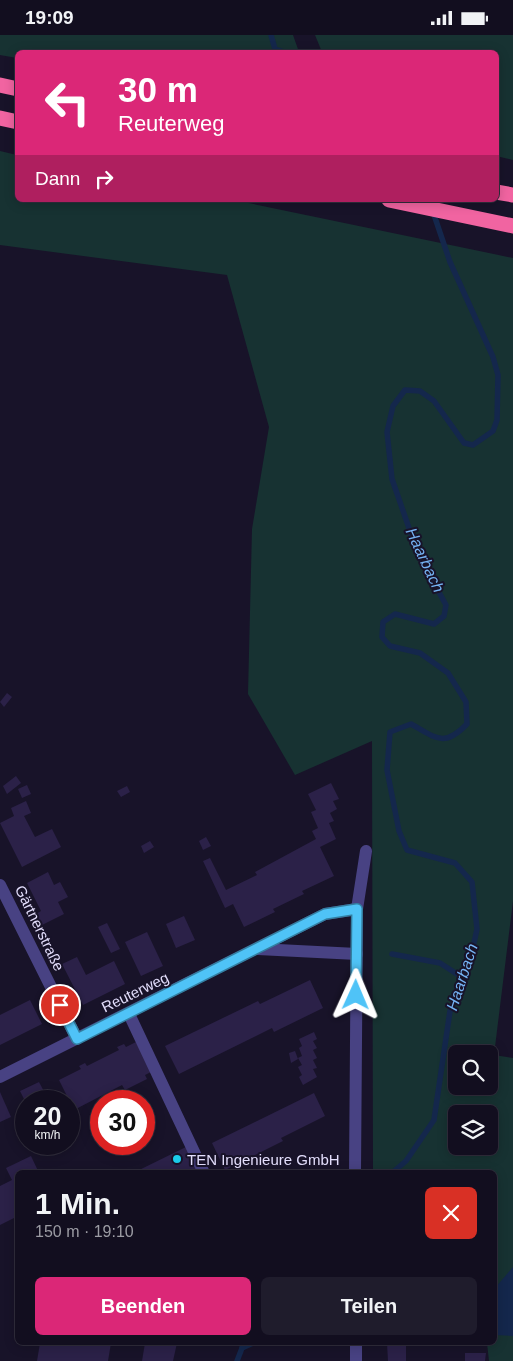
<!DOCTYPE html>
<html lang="de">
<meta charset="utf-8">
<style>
:root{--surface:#120e1f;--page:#1f1c2c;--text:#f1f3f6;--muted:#9c9ca4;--line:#312e3d;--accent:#db2777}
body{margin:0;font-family:Helvetica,sans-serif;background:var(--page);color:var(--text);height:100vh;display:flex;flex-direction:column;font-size:19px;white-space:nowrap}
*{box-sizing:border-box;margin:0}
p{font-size:16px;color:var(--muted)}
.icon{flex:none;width:28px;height:28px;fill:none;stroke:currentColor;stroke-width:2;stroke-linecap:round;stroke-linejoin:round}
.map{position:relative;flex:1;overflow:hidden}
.details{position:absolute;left:15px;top:1135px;width:482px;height:175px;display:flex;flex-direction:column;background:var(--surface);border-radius:8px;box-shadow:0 2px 12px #0003,0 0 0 1px var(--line)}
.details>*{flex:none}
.hud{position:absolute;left:15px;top:15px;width:484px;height:152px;border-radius:8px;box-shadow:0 2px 12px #0003,0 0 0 1px var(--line);background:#db2777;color:#fff;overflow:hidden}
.fabs{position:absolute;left:448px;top:1010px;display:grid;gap:10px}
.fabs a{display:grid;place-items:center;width:50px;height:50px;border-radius:8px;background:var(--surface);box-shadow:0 2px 12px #0003,0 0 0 1px var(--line);font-size:25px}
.speed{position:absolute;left:15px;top:1055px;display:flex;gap:10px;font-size:25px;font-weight:700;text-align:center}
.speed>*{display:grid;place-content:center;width:65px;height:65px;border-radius:50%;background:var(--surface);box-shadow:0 2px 12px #0003,0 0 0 1px var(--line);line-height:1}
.speed small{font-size:12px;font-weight:400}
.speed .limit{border:8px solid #d22;background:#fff;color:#111}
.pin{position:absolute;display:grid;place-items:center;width:42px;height:42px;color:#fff;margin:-21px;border:2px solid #fff;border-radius:50%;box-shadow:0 1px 5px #0007}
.me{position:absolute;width:55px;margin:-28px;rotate:1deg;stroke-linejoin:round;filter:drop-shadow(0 0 4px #0008)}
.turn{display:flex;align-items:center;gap:18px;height:105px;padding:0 20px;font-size:22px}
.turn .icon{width:65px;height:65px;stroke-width:2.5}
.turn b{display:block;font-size:35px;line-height:42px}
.then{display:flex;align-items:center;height:48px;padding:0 20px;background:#0003;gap:10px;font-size:19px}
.round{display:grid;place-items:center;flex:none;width:52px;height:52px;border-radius:8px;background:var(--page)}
.summary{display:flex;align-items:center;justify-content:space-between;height:85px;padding:0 20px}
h1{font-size:30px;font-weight:600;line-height:38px}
.cta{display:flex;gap:10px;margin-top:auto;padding:10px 20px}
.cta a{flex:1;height:58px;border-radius:8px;background:var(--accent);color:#fff;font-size:20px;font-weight:600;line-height:58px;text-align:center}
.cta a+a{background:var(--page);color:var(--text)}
.status{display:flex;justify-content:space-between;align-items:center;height:35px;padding:0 25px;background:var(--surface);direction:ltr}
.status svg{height:14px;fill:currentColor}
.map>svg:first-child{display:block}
</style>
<div class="status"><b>19:09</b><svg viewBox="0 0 49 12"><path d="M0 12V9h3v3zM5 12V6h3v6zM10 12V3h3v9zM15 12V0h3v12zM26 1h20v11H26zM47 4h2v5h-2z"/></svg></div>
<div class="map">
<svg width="513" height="1326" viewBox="0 0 513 1326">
<rect width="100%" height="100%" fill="#181329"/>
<g fill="#173232" fill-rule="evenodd">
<path d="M 0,0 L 293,0 L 299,17 L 18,18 L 17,23 L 0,20 Z"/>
<path d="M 315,0 L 513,0 L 513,125 L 496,121 L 496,18 L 322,17 Z"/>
<path d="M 0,116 L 17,120 L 18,165 L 234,165 L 513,223 L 513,866 L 494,1020 L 513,1023 L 513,1326 L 489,1326 L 487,1308 L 495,1308 L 495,1138 L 373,1137 L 372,706 L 295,740 L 248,659 L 252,494 L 269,392 L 227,240 L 0,210 ZM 456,1019 L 489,1019 L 489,1051 L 456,1051 ZM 456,1079 L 489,1079 L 489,1111 L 456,1111 Z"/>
</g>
<path fill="#14274c" d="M 513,1232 L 513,1301 L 495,1300 L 495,1253 Z"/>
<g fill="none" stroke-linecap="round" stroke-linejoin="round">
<g stroke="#14274c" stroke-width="5.5">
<path d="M 271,0 L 275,14 L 287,18"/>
<path d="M 392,919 L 440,928 L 463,943"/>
<path d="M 392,1138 L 406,1126 L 434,1085 L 450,976 L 470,927 L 477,894 L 472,847 L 455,828 L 407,815 L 399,796 L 387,735 L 390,697 L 411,689 C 436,703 444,713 467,689 L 466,667 L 448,638 L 420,618 L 390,611 L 382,602 L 383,587 L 395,579 L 434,589 L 444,581 L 446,570 L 418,519 L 392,444 L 387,397 L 393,371 L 405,355 L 420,356 L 434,366 L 464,408 L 473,410 L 493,396 L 497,385 L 498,340 L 493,322 L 450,227 L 429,165"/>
<path d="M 242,1313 L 253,1308"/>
<path d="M 237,1326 L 244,1308"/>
</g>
</g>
<g fill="#2b2148">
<path d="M 7,658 L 12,662 L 4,672 L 0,667 Z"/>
<path d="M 16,741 L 21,748 L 7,759 L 3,751 Z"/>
<path d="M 331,748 L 339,764 L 333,766 L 337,774 L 330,778 L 334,786 L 329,788 L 336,804 L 320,812 L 334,841 L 302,856 L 304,859 L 273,874 L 275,877 L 244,892 L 233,869 L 225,873 L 203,826 L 210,823 L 226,855 L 257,840 L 255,837 L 316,804 L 312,796 L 318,793 L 311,777 L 316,775 L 308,759 Z"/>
<path d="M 27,750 L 31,759 L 22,763 L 18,754 Z"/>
<path d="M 127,751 L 130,757 L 121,762 L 117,756 Z"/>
<path d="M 26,766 L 31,778 L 24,781 L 35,802 L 52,794 L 61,812 L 22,832 L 0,788 L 14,781 L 11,773 Z"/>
<path d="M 206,802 L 211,811 L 203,815 L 199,806 Z"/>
<path d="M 150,806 L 154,812 L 144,818 L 141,811 Z"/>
<path d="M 48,837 L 54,850 L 60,847 L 68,862 L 58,867 L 64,879 L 42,890 L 36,879 L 41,876 L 27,848 Z"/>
<path d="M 184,881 L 195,905 L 176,913 L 166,889 Z"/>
<path d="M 107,888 L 120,914 L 111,918 L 98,892 Z"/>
<path d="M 147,897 L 163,931 L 141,941 L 125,907 Z"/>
<path d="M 77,922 L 86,940 L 114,926 L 125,949 L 83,970 L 62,929 Z"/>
<path d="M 310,945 L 323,973 L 274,997 L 272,993 L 179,1039 L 165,1011 L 258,966 L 260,969 Z"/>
<path d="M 30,965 L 42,989 L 0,1010 L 0,980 Z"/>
<path d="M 314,997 L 317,1004 L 313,1006 L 317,1013 L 313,1015 L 317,1023 L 313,1025 L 317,1033 L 313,1034 L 317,1042 L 303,1050 L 299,1042 L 302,1040 L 298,1032 L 302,1030 L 298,1023 L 302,1021 L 299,1013 L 302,1011 L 299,1004 Z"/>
<path d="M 136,1007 L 151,1037 L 145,1040 L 147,1044 L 125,1055 L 122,1050 L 74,1075 L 59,1045 L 81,1034 L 79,1031 L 85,1028 L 87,1031 L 119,1015 L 117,1012 L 124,1009 L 126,1012 Z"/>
<path d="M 295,1016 L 298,1024 L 291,1028 L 289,1018 Z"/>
<path d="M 39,1047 L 49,1066 L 25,1066 L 20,1056 Z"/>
<path d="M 0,1057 L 11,1082 L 0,1087 Z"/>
<path d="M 314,1058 L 325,1081 L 281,1103 L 283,1106 L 225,1135 L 212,1108 Z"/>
<path d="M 188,1111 L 201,1138 L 133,1138 Z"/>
<path d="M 31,1121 L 39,1138 L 18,1138 L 18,1181 L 0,1190 L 0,1151 L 12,1145 L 6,1133 Z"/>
<path d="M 40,1308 L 111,1308 L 108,1326 L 37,1326 Z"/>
<path d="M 145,1308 L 177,1308 L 173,1326 L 142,1326 Z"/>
<path d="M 387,1308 L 406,1308 L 406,1326 L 388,1326 Z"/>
<path d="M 465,1318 L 486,1318 L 485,1326 L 465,1326 Z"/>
</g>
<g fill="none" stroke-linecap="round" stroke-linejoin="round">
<g stroke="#484283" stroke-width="12">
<path d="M 0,850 L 77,1004"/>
<path d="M 258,914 L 357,919"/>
<path d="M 129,979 L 204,1138"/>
<path d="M 0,1042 L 325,879 L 357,874"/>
<path d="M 355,1138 L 357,874 L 366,816"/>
<path d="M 356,1326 L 356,1308"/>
</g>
<g stroke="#f164a1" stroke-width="15">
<path d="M 0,50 L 18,54"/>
<path d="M 0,83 L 18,87"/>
<path d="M 496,157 L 513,160"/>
<path d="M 389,165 L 513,191"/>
</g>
</g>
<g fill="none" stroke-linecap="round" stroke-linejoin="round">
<defs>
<path id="route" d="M 60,970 L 77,1004 L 325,879 L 357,874 L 356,960"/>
</defs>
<use href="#route" stroke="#337fa1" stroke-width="12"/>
<use href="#route" stroke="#4fc3f7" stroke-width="9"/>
</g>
<circle fill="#1bcceb" stroke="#181329" stroke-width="2" cx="177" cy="1124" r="5"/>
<g text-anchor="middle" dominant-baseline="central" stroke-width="4" stroke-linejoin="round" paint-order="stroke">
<g font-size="15" fill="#e3defc" stroke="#181329">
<text transform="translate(40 893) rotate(64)">Gärtnerstraße</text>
<text transform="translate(135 957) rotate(-26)">Reuterweg</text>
</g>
<g font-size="15" fill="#e3defc" stroke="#181329" text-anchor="start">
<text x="187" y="1124">TEN Ingenieure GmbH</text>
</g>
<g font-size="16" font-style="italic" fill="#75b2f3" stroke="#181329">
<text transform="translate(425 525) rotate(65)">Haarbach</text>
<text transform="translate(462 942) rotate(-72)">Haarbach</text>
</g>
</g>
</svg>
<div class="fabs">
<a><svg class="icon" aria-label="search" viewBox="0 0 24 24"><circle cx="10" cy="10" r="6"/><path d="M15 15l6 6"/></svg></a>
<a><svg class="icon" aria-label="layers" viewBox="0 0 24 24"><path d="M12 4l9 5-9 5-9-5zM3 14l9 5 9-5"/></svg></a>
</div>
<div class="speed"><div>20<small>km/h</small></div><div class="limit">30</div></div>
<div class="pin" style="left:60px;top:970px;background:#d93025"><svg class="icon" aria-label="arrive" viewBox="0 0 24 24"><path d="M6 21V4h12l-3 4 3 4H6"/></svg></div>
<svg class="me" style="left:356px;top:960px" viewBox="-20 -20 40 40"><path d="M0-17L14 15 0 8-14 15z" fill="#4fc3f7" stroke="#fff" stroke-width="4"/></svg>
<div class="hud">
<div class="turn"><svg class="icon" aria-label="left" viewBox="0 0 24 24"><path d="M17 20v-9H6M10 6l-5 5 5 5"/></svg><div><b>30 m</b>Reuterweg</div></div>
<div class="then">Dann<svg class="icon" aria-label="right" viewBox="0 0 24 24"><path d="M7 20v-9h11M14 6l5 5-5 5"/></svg></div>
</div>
<section class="details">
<div class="summary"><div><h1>1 Min.</h1><p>150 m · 19:10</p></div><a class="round" style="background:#d93025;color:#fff"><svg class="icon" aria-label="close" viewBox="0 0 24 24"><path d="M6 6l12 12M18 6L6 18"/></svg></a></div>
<div class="cta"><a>Beenden</a><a>Teilen</a></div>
</section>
</div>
